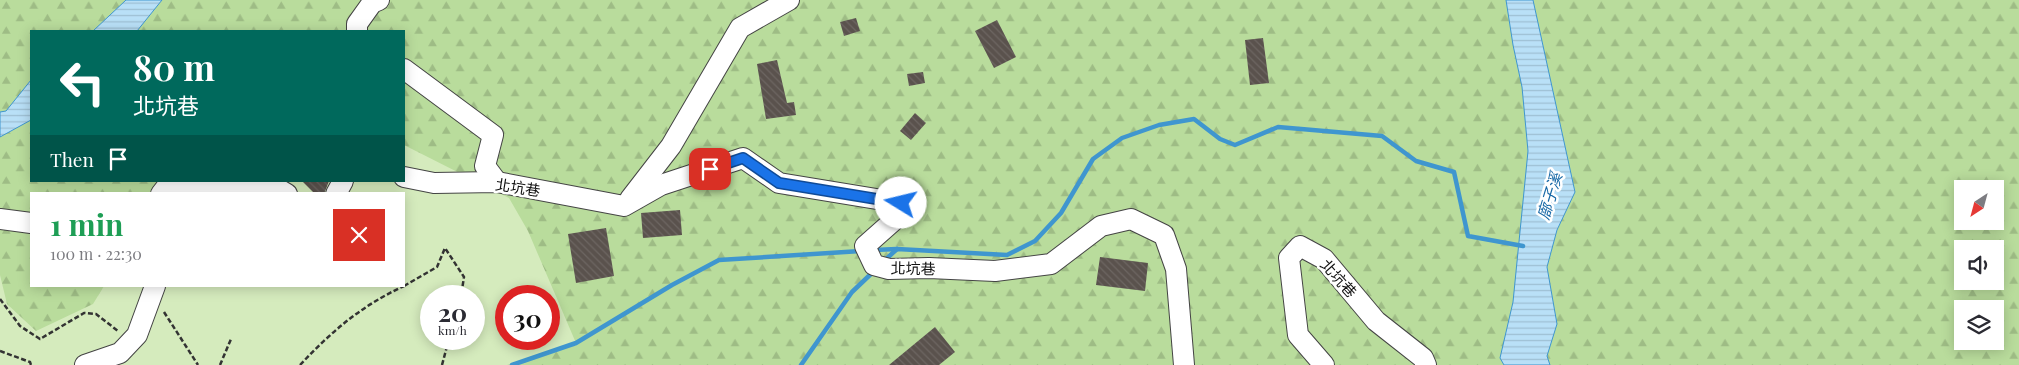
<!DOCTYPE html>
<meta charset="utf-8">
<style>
:root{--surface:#fff;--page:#f7f7f7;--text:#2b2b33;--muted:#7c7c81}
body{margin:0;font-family:"Playfair Display","Noto Sans TC",serif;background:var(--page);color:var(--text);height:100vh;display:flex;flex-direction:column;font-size:19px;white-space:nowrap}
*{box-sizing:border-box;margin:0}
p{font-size:16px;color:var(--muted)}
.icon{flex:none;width:28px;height:28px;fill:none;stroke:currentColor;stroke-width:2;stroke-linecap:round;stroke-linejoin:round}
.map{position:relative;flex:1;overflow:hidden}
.side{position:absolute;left:30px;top:192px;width:375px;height:95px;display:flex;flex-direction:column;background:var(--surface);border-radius:0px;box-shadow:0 2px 12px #0003}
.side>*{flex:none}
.guide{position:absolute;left:30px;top:30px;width:375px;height:152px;border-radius:0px;box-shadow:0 2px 12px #0003;background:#00695c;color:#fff;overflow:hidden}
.needle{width:32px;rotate:216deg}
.controls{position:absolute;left:1954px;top:180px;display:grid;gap:10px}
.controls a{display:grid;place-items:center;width:50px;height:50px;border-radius:0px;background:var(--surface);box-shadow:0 2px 12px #0003;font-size:25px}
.speed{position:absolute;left:420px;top:285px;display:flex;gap:10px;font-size:25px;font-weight:700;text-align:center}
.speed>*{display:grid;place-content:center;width:65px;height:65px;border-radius:50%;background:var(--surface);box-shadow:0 2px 12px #0003;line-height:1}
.speed small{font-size:12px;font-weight:400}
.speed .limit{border:8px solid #d22;background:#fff;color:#111}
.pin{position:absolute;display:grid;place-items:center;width:42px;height:42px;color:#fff;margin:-21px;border-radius:10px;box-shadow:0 2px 8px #0006}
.me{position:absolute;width:55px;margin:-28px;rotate:279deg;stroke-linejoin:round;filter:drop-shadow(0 0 4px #0008)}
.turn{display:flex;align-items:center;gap:18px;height:105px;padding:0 20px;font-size:22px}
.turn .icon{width:65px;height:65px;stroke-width:2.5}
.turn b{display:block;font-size:35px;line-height:42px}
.then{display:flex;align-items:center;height:48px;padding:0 20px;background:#0003;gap:10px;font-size:19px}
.round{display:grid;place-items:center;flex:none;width:52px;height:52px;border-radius:0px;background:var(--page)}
.headline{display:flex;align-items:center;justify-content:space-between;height:85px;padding:0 20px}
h1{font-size:30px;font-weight:700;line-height:38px;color:#1e9e55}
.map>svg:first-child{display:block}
</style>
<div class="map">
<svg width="2019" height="365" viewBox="0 0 2019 365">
<defs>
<pattern id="forest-firs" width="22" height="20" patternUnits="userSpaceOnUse" patternTransform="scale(1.25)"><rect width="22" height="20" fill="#b9dc9c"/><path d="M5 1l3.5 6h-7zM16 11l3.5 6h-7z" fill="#9ebc85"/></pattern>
<pattern id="water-rules" width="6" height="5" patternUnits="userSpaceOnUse" patternTransform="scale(1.25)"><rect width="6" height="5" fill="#b9e0f7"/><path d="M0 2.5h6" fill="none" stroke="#9ebfd3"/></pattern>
<pattern id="building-back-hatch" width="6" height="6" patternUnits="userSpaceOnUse" patternTransform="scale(1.25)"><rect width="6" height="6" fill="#5a524d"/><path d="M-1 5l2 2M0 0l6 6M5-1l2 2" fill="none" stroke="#6d6662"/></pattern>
</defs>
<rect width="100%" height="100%" fill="#fffdf5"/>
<path fill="url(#forest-firs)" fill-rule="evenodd" d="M 0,0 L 2019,0 L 2019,365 L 0,365 ZM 31,31 L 404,31 L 404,181 L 31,181 ZM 1962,189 L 1995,189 L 1995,221 L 1962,221 ZM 31,194 L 404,194 L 404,286 L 31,286 ZM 1962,249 L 1995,249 L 1995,281 L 1962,281 ZM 431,296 L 474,296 L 474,339 L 431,339 ZM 506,296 L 549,296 L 549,339 L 506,339 ZM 1962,309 L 1995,309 L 1995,341 L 1962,341 Z"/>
<path fill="#d5ebbd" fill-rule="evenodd" d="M 404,145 L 509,198 L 528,231 L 576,343 L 507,365 L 0,365 L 0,275 L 7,304 L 36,331 L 93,304 L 104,286 L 404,286 L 404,194 L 161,194 L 226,181 L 404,181 ZM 431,296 L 474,296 L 474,339 L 431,339 ZM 506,296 L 549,296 L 549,339 L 506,339 Z"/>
<g fill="url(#water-rules)" stroke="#3f96cf">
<path d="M 126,0 L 162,0 L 137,31 L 93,31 Z"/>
<path d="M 1506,0 L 1533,0 L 1575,192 L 1557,230 L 1547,267 L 1557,324 L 1547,356 L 1550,365 L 1504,365 L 1500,358 L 1513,302 L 1528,151 L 1522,87 L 1513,45 Z"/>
<path d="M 31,80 L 31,120 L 0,137 L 0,112 L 6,111 Z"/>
</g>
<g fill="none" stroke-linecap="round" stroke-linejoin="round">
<g stroke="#3f96cf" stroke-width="4.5">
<path d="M 874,250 L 897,249 L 1007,255 L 1035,241 L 1061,213 L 1093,159 L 1122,138 L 1159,125 L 1194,119 L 1220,139 L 1235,145 L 1278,127 L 1382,136 L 1416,161 L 1454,172 L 1468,236 L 1523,246"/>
<path d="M 884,261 L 897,249"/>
<path d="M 512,365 L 576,343 L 672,285 L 719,260 L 861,251"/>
<path d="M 801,365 L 852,292 L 873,272"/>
</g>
</g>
<g fill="url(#building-back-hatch)">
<path d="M 856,18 L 860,31 L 844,36 L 840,22 Z"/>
<path d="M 997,20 L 1016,57 L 994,68 L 975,31 Z"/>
<path d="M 1263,38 L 1269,83 L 1250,85 L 1245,40 Z"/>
<path d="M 777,60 L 787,103 L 794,102 L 796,115 L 766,119 L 757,64 Z"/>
<path d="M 923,72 L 925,83 L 909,86 L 907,74 Z"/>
<path d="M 915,113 L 926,123 L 911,140 L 900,131 Z"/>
<path d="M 302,181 L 329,181 L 324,194 L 315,194 Z"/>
<path d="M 680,210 L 682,235 L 643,238 L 641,213 Z"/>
<path d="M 606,228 L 614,276 L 576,283 L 568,234 Z"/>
<path d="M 1100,257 L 1148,263 L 1145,291 L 1096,285 Z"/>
<path d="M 935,327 L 955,352 L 939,365 L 889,365 Z"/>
</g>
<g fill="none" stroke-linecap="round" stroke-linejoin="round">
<defs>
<g id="minor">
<path d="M 357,31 L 357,24 L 372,3 L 379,0"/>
<path d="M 404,69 L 493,135 L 485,166 L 497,182"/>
<path d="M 404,177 L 434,183 L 497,182 L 624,206 L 661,185 L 743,158 L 779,183 L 901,203 L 900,215 L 865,246 L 874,265 L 889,269 L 929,268 L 995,271 L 1051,264 L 1101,226 L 1131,219 L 1164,235 L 1176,269 L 1184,365"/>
<path d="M 161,194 L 168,185 L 244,187 L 272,185 L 287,194"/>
<path d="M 336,194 L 343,181"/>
<path d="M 630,199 L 671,146 L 740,28 L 789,0"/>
<path d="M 0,219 L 31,223"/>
<path d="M 85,365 L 120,353 L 137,335 L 155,286"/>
<path d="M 1324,365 L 1298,335 L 1289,258 L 1300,246 L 1324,259 L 1376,321 L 1423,358 L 1426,365"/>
</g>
</defs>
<use href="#minor" stroke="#444" stroke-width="22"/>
<g stroke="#333" stroke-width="2.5" stroke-dasharray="5 2.5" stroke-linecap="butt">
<path d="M 404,286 L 437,267 L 445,248 L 464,277 L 461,296"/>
<path d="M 0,299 L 20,326 L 40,339 L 84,313 L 96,314 L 118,331"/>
<path d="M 164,312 L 198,365"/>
<path d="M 0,351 L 30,362 L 31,365"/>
<path d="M 220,365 L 231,339"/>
<path d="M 300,365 C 332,331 361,306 404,286"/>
<path d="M 442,365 L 449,339"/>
</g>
<use href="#minor" stroke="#fff" stroke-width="20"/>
</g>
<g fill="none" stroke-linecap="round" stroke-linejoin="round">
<defs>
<path id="route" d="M 710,169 L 743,158 L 779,183 L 901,203"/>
</defs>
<use href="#route" stroke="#114b97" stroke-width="12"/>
<use href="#route" stroke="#1a73e8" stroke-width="9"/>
</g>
<g text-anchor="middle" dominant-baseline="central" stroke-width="5" stroke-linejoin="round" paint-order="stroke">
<g font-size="15" fill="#111" stroke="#fff">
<text transform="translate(518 187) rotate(9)">北坑巷</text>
<text transform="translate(913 268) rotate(1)">北坑巷</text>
<text transform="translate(1339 278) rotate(48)">北坑巷</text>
</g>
<g font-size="16" font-style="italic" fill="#1768a6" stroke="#fff">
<text transform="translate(1549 196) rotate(-73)">廍子溪</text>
</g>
</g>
</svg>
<div class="controls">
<a><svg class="needle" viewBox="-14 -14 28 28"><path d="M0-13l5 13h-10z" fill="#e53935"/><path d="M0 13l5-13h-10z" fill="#7c7c81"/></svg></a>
<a><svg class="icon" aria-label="sound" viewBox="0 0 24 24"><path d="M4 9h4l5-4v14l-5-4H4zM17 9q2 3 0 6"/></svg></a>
<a><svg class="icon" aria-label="layers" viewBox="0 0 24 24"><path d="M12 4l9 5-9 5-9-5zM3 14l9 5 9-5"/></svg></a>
</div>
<div class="speed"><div>20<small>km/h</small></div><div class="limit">30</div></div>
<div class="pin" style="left:710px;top:169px;background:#d93025"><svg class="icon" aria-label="arrive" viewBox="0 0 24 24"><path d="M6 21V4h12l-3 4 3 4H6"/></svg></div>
<svg class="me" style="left:901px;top:203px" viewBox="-20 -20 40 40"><circle r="19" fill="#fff"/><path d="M0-13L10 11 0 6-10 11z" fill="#1a73e8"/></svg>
<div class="guide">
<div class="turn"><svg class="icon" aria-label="left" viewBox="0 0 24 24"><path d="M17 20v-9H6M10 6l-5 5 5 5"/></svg><div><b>80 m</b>北坑巷</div></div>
<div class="then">Then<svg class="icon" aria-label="arrive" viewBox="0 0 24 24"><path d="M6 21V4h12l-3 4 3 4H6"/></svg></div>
</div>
<section class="side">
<div class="headline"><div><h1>1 min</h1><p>100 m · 22:30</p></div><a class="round" style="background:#d93025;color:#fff"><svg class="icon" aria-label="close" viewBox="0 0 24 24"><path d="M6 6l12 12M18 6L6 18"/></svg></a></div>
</section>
</div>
